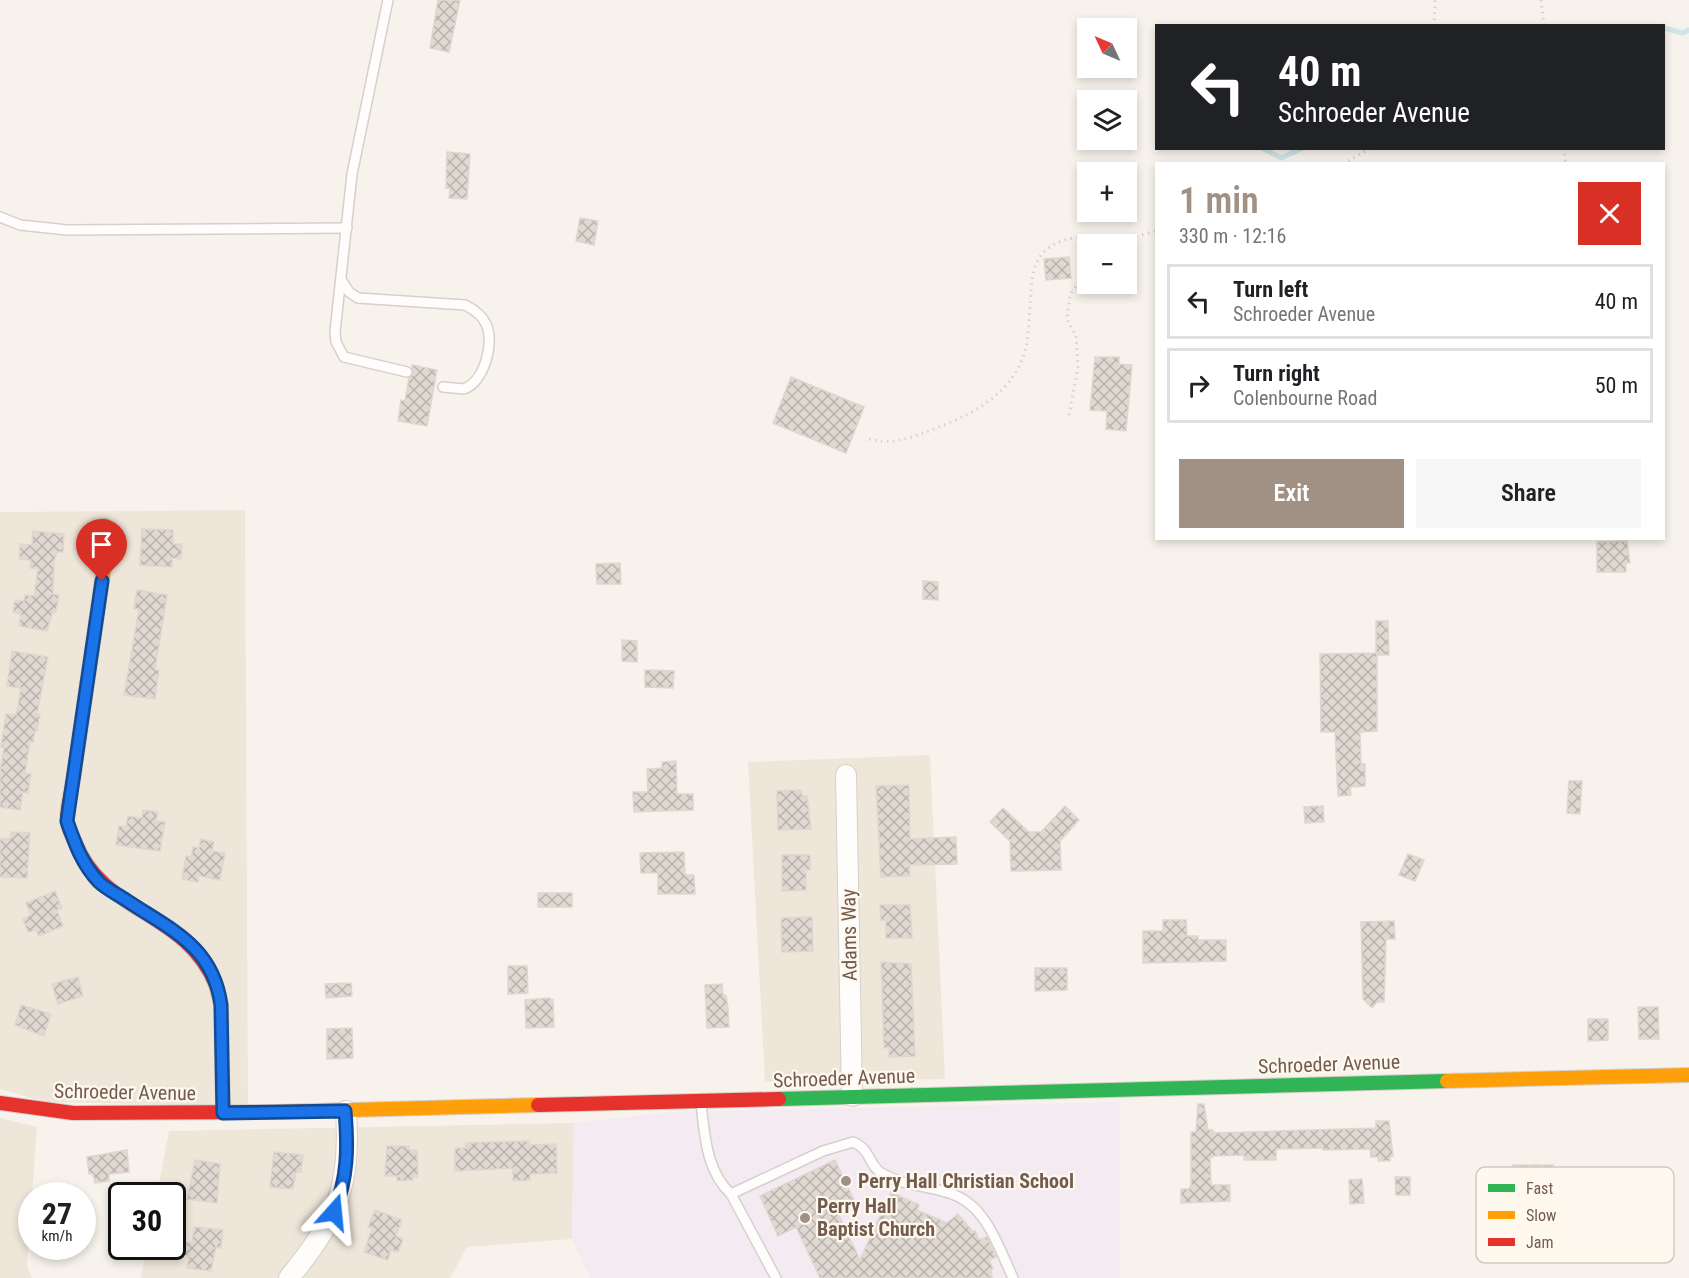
<!DOCTYPE html>
<meta charset="utf-8">
<style>
:root{--surface:#fff;--page:#f6f6f6;--text:#202124;--muted:#757577;--line:#e0e0e0;--accent:#a19185}
body{margin:0;font-family:"Roboto Condensed",sans-serif;background:var(--page);color:var(--text);height:100vh;display:flex;flex-direction:column;font-size:22px;white-space:nowrap}
*{box-sizing:border-box;margin:0}
p{font-size:20px;color:var(--muted)}
.icon{flex:none;width:33px;height:33px;fill:none;stroke:currentColor;stroke-width:2;stroke-linecap:round;stroke-linejoin:round}
.map{position:relative;flex:1;overflow:hidden}
.panel{position:absolute;left:1155px;top:162px;width:510px;height:378px;display:flex;flex-direction:column;background:var(--surface);border-radius:0px;box-shadow:0 3px 9px #0003}
.panel>*{flex:none}
.hud{position:absolute;left:1155px;top:24px;width:510px;height:126px;border-radius:0px;box-shadow:0 3px 9px #0003;background:#202124;color:#fff;overflow:hidden}
.needle{width:39px;rotate:314deg}
.tools{position:absolute;left:1077px;top:18px;display:grid;gap:12px}
.tools a{display:grid;place-items:center;width:60px;height:60px;border-radius:0px;background:var(--surface);box-shadow:0 3px 9px #0003;font-size:30px}
.speed{position:absolute;left:18px;top:1182px;display:flex;gap:12px;font-size:30px;font-weight:700;text-align:center}
.speed>*{display:grid;place-content:center;width:78px;height:78px;border-radius:50%;background:var(--surface);box-shadow:0 3px 9px #0003;line-height:1}
.speed small{font-size:15px;font-weight:400}
.speed .limit{border:3px solid #111;border-radius:9px;background:#fff;color:#111}
.pin{position:absolute;display:grid;place-items:center;width:51px;height:51px;color:#fff;margin:-62px -26px;border-radius:50% 50% 50% 0;rotate:-45deg;box-shadow:0 0 6px #0007}
.pin .icon{rotate:45deg}
.me{position:absolute;width:66px;margin:-33px;rotate:18deg;stroke-linejoin:round;filter:drop-shadow(0 0 4px #0008)}
.turn{display:flex;align-items:center;gap:21px;height:126px;padding:0 24px;font-size:27px}
.turn .icon{width:78px;height:78px;stroke-width:2.5}
.turn b{display:block;font-size:42px;line-height:51px}
.round{display:grid;place-items:center;flex:none;width:63px;height:63px;border-radius:0px;background:var(--page)}
.headline{display:flex;align-items:center;justify-content:space-between;height:102px;padding:0 24px}
h1{font-size:36px;font-weight:600;line-height:45px;color:var(--accent)}
.action{display:flex;gap:12px;margin-top:auto;padding:12px 24px}
.action a{flex:1;height:69px;border-radius:0px;background:var(--accent);color:#fff;font-size:24px;font-weight:600;line-height:69px;text-align:center}
.action a+a{background:var(--page);color:var(--text)}
ul{padding:0;list-style:none}
li{display:flex;align-items:center;gap:18px;height:75px;margin:0 12px 9px;padding:0 12px;border:3px solid var(--line);border-radius:0px}
li div{flex:1}
li b{display:block;font-size:22px}
li em{font-style:normal}
.map>svg:first-child{display:block}
</style>
<div class="map">
<svg width="1689" height="1278" viewBox="0 0 1689 1278">
<defs>
<pattern id="building-cross-hatch" width="8" height="8" patternUnits="userSpaceOnUse" patternTransform="scale(1.5)"><rect width="8" height="8" fill="#e0d9d2"/><path d="M0 0l8 8M0 8l8-8" fill="none" stroke="#bab3ad"/></pattern>
</defs>
<rect width="100%" height="100%" fill="#f7f3ec"/>
<g fill="#efe6da">
<path d="M 245,510 L 248,1106 L 45,1102 L 0,1089 L 0,512 Z"/>
<path d="M 930,755 L 945,1079 L 765,1082 L 748,762 Z"/>
<path d="M 0,1118 L 37,1127 L 27,1265 L 32,1278 L 0,1278 Z"/>
<path d="M 574,1123 L 572,1239 L 467,1247 L 450,1278 L 141,1278 L 147,1247 L 172,1246 L 172,1196 L 157,1195 L 169,1131 Z"/>
</g>
<path fill="#f4ebf2" d="M 1120,1102 L 1120,1278 L 590,1278 L 572,1239 L 574,1123 L 671,1112 Z"/>
<g fill="none" stroke-linecap="round" stroke-linejoin="round">
<g stroke="#cfe4e6" stroke-width="5">
<path d="M 1664,28 L 1683,33 L 1689,30"/>
<path d="M 1262,148 L 1281,158 L 1303,148"/>
</g>
</g>
<g fill="url(#building-cross-hatch)" stroke="#dfd7cf" stroke-width="1.5">
<path d="M 438,0 L 460,0 L 449,52 L 430,48 Z"/>
<path d="M 447,152 L 470,154 L 467,199 L 449,198 L 450,188 L 446,188 Z"/>
<path d="M 580,218 L 598,221 L 594,245 L 576,241 Z"/>
<path d="M 1069,257 L 1071,278 L 1046,280 L 1044,259 Z"/>
<path d="M 1095,357 L 1119,357 L 1119,364 L 1132,365 L 1126,431 L 1106,429 L 1107,411 L 1090,410 Z"/>
<path d="M 412,365 L 437,370 L 427,426 L 398,421 L 401,400 L 405,401 L 409,378 L 413,374 Z"/>
<path d="M 791,377 L 864,407 L 846,453 L 773,423 Z"/>
<path d="M 142,529 L 173,530 L 173,544 L 182,544 L 181,559 L 172,558 L 172,567 L 140,565 Z"/>
<path d="M 33,531 L 64,534 L 63,552 L 57,552 L 54,561 L 53,594 L 59,595 L 56,612 L 53,611 L 47,631 L 19,626 L 21,614 L 13,612 L 15,600 L 24,601 L 25,595 L 34,596 L 38,568 L 30,568 L 31,560 L 19,559 L 20,544 L 32,545 Z"/>
<path d="M 1627,541 L 1630,563 L 1626,563 L 1626,572 L 1597,572 L 1597,542 Z"/>
<path d="M 620,563 L 621,584 L 597,584 L 596,564 Z"/>
<path d="M 923,581 L 938,582 L 938,600 L 923,599 Z"/>
<path d="M 137,590 L 167,595 L 155,670 L 159,670 L 155,699 L 124,695 L 139,609 L 134,609 Z"/>
<path d="M 1376,621 L 1388,621 L 1389,655 L 1377,655 L 1377,731 L 1360,732 L 1361,764 L 1365,764 L 1365,786 L 1350,787 L 1351,795 L 1338,796 L 1335,732 L 1321,732 L 1320,654 L 1376,653 Z"/>
<path d="M 622,640 L 637,641 L 637,662 L 622,661 Z"/>
<path d="M 12,651 L 48,657 L 37,714 L 40,714 L 37,731 L 35,731 L 33,742 L 30,742 L 25,773 L 31,774 L 28,793 L 23,792 L 20,810 L 0,807 L 0,772 L 4,747 L 1,747 L 5,720 L 6,714 L 16,715 L 21,688 L 7,686 Z"/>
<path d="M 645,670 L 674,671 L 673,688 L 645,687 Z"/>
<path d="M 676,761 L 677,794 L 693,794 L 693,810 L 634,812 L 633,792 L 648,792 L 647,769 L 662,768 L 662,762 Z"/>
<path d="M 1569,781 L 1582,781 L 1580,814 L 1567,813 Z"/>
<path d="M 909,785 L 910,839 L 956,837 L 957,864 L 909,865 L 910,876 L 881,877 L 876,786 Z"/>
<path d="M 801,790 L 802,796 L 807,796 L 811,829 L 778,830 L 777,791 Z"/>
<path d="M 1065,806 L 1079,820 L 1060,841 L 1061,870 L 1011,871 L 1010,841 L 990,822 L 1003,808 L 1029,832 L 1041,832 Z"/>
<path d="M 1323,806 L 1324,822 L 1305,823 L 1304,807 Z"/>
<path d="M 143,810 L 158,812 L 156,821 L 165,822 L 160,851 L 116,845 L 119,826 L 126,827 L 128,816 L 142,818 Z"/>
<path d="M 11,832 L 30,833 L 27,878 L 0,877 L 0,839 L 11,838 Z"/>
<path d="M 201,839 L 214,842 L 212,851 L 225,853 L 220,880 L 199,876 L 198,882 L 182,879 L 186,856 L 191,857 L 193,847 L 199,848 Z"/>
<path d="M 684,852 L 685,875 L 694,875 L 695,894 L 658,894 L 658,873 L 641,873 L 640,853 Z"/>
<path d="M 1408,854 L 1424,860 L 1415,881 L 1399,875 Z"/>
<path d="M 782,855 L 810,855 L 810,870 L 806,870 L 806,890 L 782,891 Z"/>
<path d="M 55,891 L 62,908 L 57,910 L 63,926 L 39,936 L 36,930 L 28,932 L 23,919 L 31,915 L 26,903 Z"/>
<rect x="538" y="893" width="34" height="14"/>
<path d="M 880,905 L 910,905 L 912,938 L 886,938 L 886,920 L 881,920 Z"/>
<path d="M 812,917 L 813,951 L 782,952 L 781,918 Z"/>
<path d="M 1163,920 L 1186,920 L 1187,936 L 1198,936 L 1198,940 L 1226,940 L 1226,961 L 1143,963 L 1143,931 L 1163,931 Z"/>
<path d="M 1394,921 L 1395,939 L 1386,939 L 1384,1002 L 1377,1002 L 1372,1008 L 1363,999 L 1361,922 Z"/>
<path d="M 881,962 L 911,964 L 915,1056 L 889,1057 L 889,1047 L 884,1048 Z"/>
<path d="M 508,966 L 527,966 L 528,993 L 508,994 Z"/>
<path d="M 1035,968 L 1067,968 L 1067,990 L 1035,991 Z"/>
<path d="M 78,977 L 83,996 L 58,1004 L 52,984 Z"/>
<path d="M 351,983 L 352,996 L 326,998 L 325,984 Z"/>
<path d="M 722,984 L 723,995 L 726,995 L 728,1009 L 729,1027 L 707,1028 L 705,985 Z"/>
<path d="M 549,998 L 553,1000 L 554,1027 L 526,1028 L 525,1000 Z"/>
<path d="M 21,1005 L 51,1014 L 44,1036 L 15,1025 Z"/>
<path d="M 1638,1007 L 1658,1007 L 1659,1039 L 1639,1039 Z"/>
<path d="M 1588,1019 L 1608,1019 L 1608,1040 L 1588,1041 Z"/>
<path d="M 352,1028 L 353,1058 L 327,1059 L 327,1029 Z"/>
<path d="M 1198,1104 L 1204,1104 L 1208,1130 L 1213,1130 L 1214,1133 L 1376,1128 L 1376,1121 L 1389,1121 L 1393,1156 L 1390,1157 L 1390,1161 L 1378,1161 L 1378,1157 L 1371,1157 L 1370,1149 L 1323,1150 L 1323,1148 L 1276,1149 L 1276,1160 L 1244,1160 L 1244,1155 L 1214,1156 L 1210,1158 L 1211,1185 L 1230,1185 L 1230,1201 L 1181,1203 L 1181,1189 L 1189,1189 L 1191,1185 L 1191,1132 L 1196,1132 Z"/>
<path d="M 529,1141 L 529,1145 L 556,1144 L 557,1173 L 530,1174 L 530,1180 L 513,1181 L 513,1168 L 455,1171 L 455,1148 L 466,1148 L 466,1143 Z"/>
<path d="M 387,1146 L 409,1146 L 409,1150 L 417,1150 L 418,1177 L 413,1177 L 413,1180 L 397,1181 L 397,1176 L 385,1176 Z"/>
<path d="M 127,1150 L 129,1172 L 109,1174 L 109,1181 L 95,1183 L 93,1174 L 89,1174 L 87,1157 Z"/>
<path d="M 274,1152 L 303,1155 L 301,1172 L 296,1172 L 293,1189 L 270,1187 Z"/>
<path d="M 195,1160 L 220,1164 L 217,1203 L 187,1199 Z"/>
<path d="M 835,1160 L 854,1200 L 836,1209 L 860,1260 L 891,1192 L 919,1205 L 917,1210 L 947,1223 L 958,1214 L 973,1232 L 975,1231 L 979,1240 L 987,1237 L 996,1257 L 989,1260 L 993,1269 L 991,1270 L 992,1278 L 820,1278 L 796,1227 L 778,1236 L 760,1196 Z"/>
<path d="M 1513,1165 L 1553,1165 L 1553,1199 L 1545,1199 L 1545,1231 L 1533,1231 L 1533,1199 L 1513,1199 Z"/>
<path d="M 1395,1177 L 1410,1177 L 1410,1195 L 1396,1195 Z"/>
<path d="M 1362,1179 L 1364,1203 L 1350,1204 L 1349,1180 Z"/>
<path d="M 375,1210 L 402,1220 L 396,1236 L 403,1239 L 398,1252 L 391,1250 L 388,1260 L 364,1252 L 372,1228 L 368,1227 Z"/>
<path d="M 194,1227 L 223,1230 L 221,1248 L 216,1247 L 211,1271 L 187,1268 L 189,1256 L 182,1255 L 184,1242 L 192,1243 Z"/>
</g>
<g fill="none" stroke-linecap="round" stroke-linejoin="round">
<defs>
<g id="lane">
<path d="M 388,0 L 352,174 L 335,332 L 336,342 L 344,357 L 407,372"/>
<path d="M 0,217 L 20,225 L 67,230 L 347,228"/>
<path d="M 342,281 L 349,292 L 358,298 L 465,305 C 473,309 482,315 486,324 C 495,343 484,382 464,389 L 443,387"/>
<path d="M 701,1104 C 705,1136 706,1171 731,1194 L 776,1278"/>
<path d="M 731,1194 L 823,1151 L 853,1142 C 871,1149 869,1167 883,1174 C 904,1186 926,1185 949,1193 C 986,1204 998,1246 1013,1278"/>
</g>
<g id="street">
<path d="M 846,775 L 852,1096"/>
<path d="M 289,1278 C 337,1219 351,1187 346,1111"/>
</g>
<path id="fast" d="M 779,1099 L 1447,1081"/>
<g id="slow">
<path d="M 74,774 L 105,560 L 105,526"/>
<path d="M 216,985 L 221,1005 L 223,1113"/>
<path d="M 1447,1081 L 1689,1075"/>
<path d="M 274,1112 L 538,1105"/>
</g>
<g id="jam">
<path d="M 74,774 C 72,789 67,806 67,820 C 67,827 72,835 75,842 C 104,915 185,910 216,985"/>
<path d="M 0,1103 L 73,1113 L 274,1112"/>
<path d="M 538,1105 L 779,1099"/>
</g>
</defs>
<use href="#lane" stroke="#d6d0ca" stroke-width="12"/>
<use href="#street" stroke="#d6d0ca" stroke-width="22"/>
<use href="#fast" stroke="#d7d0ca" stroke-width="16"/>
<use href="#slow" stroke="#d7d0ca" stroke-width="16"/>
<use href="#jam" stroke="#d7d0ca" stroke-width="16"/>
<g stroke="#d8d1cc" stroke-width="3" stroke-dasharray="1.5 4.5" stroke-linecap="butt">
<path d="M 1541,0 L 1544,26"/>
<path d="M 1434,26 L 1435,0"/>
<path d="M 1563,148 L 1566,164"/>
<path d="M 1343,164 L 1371,148"/>
<path d="M 1117,244 L 1125,238"/>
<path d="M 1069,415 L 1078,367 L 1076,336 L 1067,319 L 1070,295 L 1088,268"/>
<path d="M 869,439 C 895,446 915,436 939,427 C 976,413 1014,391 1025,351 C 1030,333 1029,311 1031,292 C 1032,276 1034,261 1046,250 C 1066,233 1092,237 1116,238 C 1129,239 1144,234 1156,231"/>
</g>
<use href="#lane" stroke="#fefdfc" stroke-width="9"/>
<use href="#street" stroke="#fefdfc" stroke-width="20"/>
<use href="#fast" stroke="#30b455" stroke-width="14"/>
<use href="#slow" stroke="#ff9f0a" stroke-width="14"/>
<use href="#jam" stroke="#e5322d" stroke-width="14"/>
</g>
<g fill="none" stroke-linecap="round" stroke-linejoin="round">
<defs>
<path id="route" d="M 102,581 L 67,821 C 75,844 82,864 99,882 C 106,889 117,894 126,900 C 171,930 213,946 221,1005 L 223,1113 L 345,1111 C 348,1147 348,1178 334,1212"/>
</defs>
<use href="#route" stroke="#114b97" stroke-width="15"/>
<use href="#route" stroke="#1a73e8" stroke-width="10"/>
</g>
<g fill="#a19185" stroke="#fef8ee" stroke-width="2">
<circle cx="846" cy="1181" r="6"/>
<circle cx="805" cy="1218" r="6"/>
</g>
<g text-anchor="middle" dominant-baseline="central" stroke-width="4.5" stroke-linejoin="round" paint-order="stroke">
<g font-size="20" fill="#735c4e" stroke="#fef8ee">
<text transform="translate(849 935) rotate(-91)">Adams Way</text>
<text transform="translate(1329 1064) rotate(-2)">Schroeder Avenue</text>
<text transform="translate(844 1078) rotate(-2)">Schroeder Avenue</text>
<text transform="translate(125 1092) rotate(1)">Schroeder Avenue</text>
</g>
<g font-size="20" font-weight="bold" fill="#735c4e" stroke="#fef8ee" text-anchor="start">
<text x="858" y="1181">Perry Hall Christian School</text>
<text x="817" y="1206">Perry Hall<tspan x="817" dy="23">Baptist Church</tspan></text>
</g>
</g>
<rect x="1476" y="1167" width="198" height="96" rx="9" fill="#fef8ee" stroke="#d4c9be" stroke-width="1.5"/>
<rect x="1488" y="1184" width="27" height="8" fill="#30b455"/>
<rect x="1488" y="1211" width="27" height="8" fill="#ff9f0a"/>
<rect x="1488" y="1238" width="27" height="8" fill="#e5322d"/>
<g font-size="16" fill="#735c4e">
<text x="1526" y="1194">Fast</text>
<text x="1526" y="1221">Slow</text>
<text x="1526" y="1248">Jam</text>
</g>
</svg>
<div class="tools">
<a><svg class="needle" viewBox="-14 -14 28 28"><path d="M0-13l5 13h-10z" fill="#e53935"/><path d="M0 13l5-13h-10z" fill="#757577"/></svg></a>
<a><svg class="icon" aria-label="layers" viewBox="0 0 24 24"><path d="M12 4l9 5-9 5-9-5zM3 14l9 5 9-5"/></svg></a>
<a>+</a>
<a>−</a>
</div>
<div class="speed"><div>27<small>km/h</small></div><div class="limit">30</div></div>
<div class="pin" style="left:102px;top:581px;background:#d93025"><svg class="icon" aria-label="arrive" viewBox="0 0 24 24"><path d="M6 21V4h12l-3 4 3 4H6"/></svg></div>
<svg class="me" style="left:334px;top:1212px" viewBox="-20 -20 40 40"><path d="M0-17L14 15 0 8-14 15z" fill="#1a73e8" stroke="#fff" stroke-width="4"/></svg>
<div class="hud">
<div class="turn"><svg class="icon" aria-label="left" viewBox="0 0 24 24"><path d="M17 20v-9H6M10 6l-5 5 5 5"/></svg><div><b>40 m</b>Schroeder Avenue</div></div>
</div>
<section class="panel">
<div class="headline"><div><h1>1 min</h1><p>330 m · 12:16</p></div><a class="round" style="background:#d93025;color:#fff"><svg class="icon" aria-label="close" viewBox="0 0 24 24"><path d="M6 6l12 12M18 6L6 18"/></svg></a></div>
<ul>
<li><svg class="icon" aria-label="left" viewBox="0 0 24 24"><path d="M17 20v-9H6M10 6l-5 5 5 5"/></svg><div><b>Turn left</b><p>Schroeder Avenue</p></div><em>40 m</em></li>
<li><svg class="icon" aria-label="right" viewBox="0 0 24 24"><path d="M7 20v-9h11M14 6l5 5-5 5"/></svg><div><b>Turn right</b><p>Colenbourne Road</p></div><em>50 m</em></li>
</ul>
<div class="action"><a>Exit</a><a>Share</a></div>
</section>
</div>
